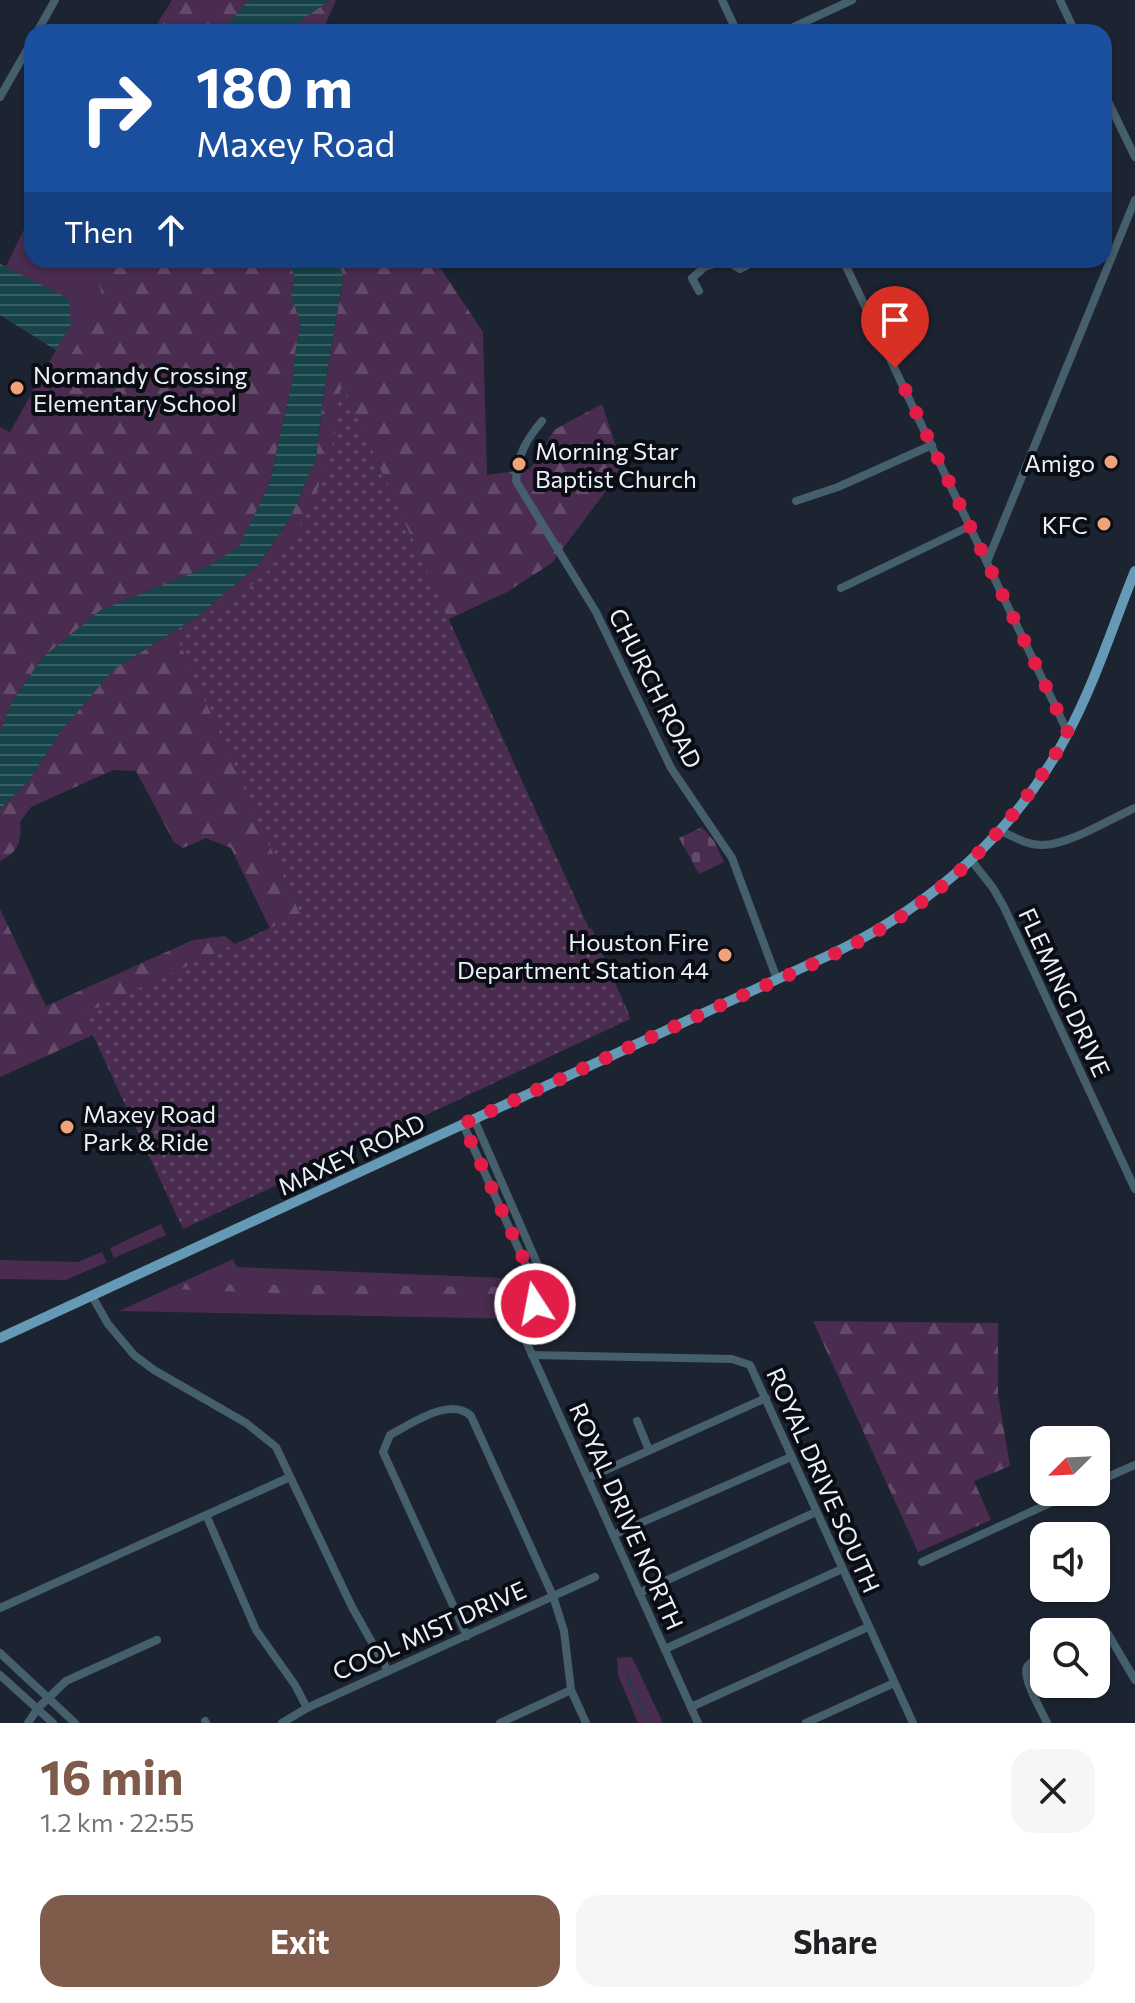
<!DOCTYPE html>
<meta charset="utf-8">
<style>
:root{--surface:#fff;--page:#f6f6f6;--text:#202124;--muted:#757577;--accent:#7e5b4a}
body{margin:0;font-family:Commissioner,sans-serif;background:var(--page);color:var(--text);height:100vh;display:flex;flex-direction:column;font-size:30px;white-space:nowrap}
*{box-sizing:border-box;margin:0}
p{font-size:26px;color:var(--muted)}
.icon{flex:none;width:44px;height:44px;fill:none;stroke:currentColor;stroke-width:2;stroke-linecap:round;stroke-linejoin:round}
.map{position:relative;height:1723px;overflow:hidden}
.panel{display:flex;flex-direction:column;background:var(--surface);flex:1}
.panel>*{flex:none}
.top-card{position:absolute;left:24px;top:24px;width:1088px;height:244px;border-radius:24px;box-shadow:0 2px 6px #0004;background:#1a4fa0;color:#fff;overflow:hidden}
.needle{width:52px;rotate:246deg}
.tools{position:absolute;left:1030px;top:1426px;display:grid;gap:16px}
.tools a{display:grid;place-items:center;width:80px;height:80px;border-radius:16px;background:var(--surface);box-shadow:0 2px 6px #0004;font-size:40px}
.pin{position:absolute;display:grid;place-items:center;width:68px;height:68px;color:#fff;margin:-82px -34px;border-radius:50% 50% 50% 0;rotate:-45deg;box-shadow:0 0 8px #0007}
.pin .icon{rotate:45deg}
.me{position:absolute;width:88px;margin:-44px;rotate:349deg;stroke-linejoin:round;filter:drop-shadow(0 0 6px #0008)}
.turn{display:flex;align-items:center;gap:28px;height:168px;padding:0 40px;font-size:36px}
.turn .icon{width:104px;height:104px;stroke-width:2.5}
.turn b{display:block;font-size:56px;line-height:68px}
.then{display:flex;align-items:center;height:76px;padding:0 40px;background:#0003;gap:16px;font-size:30px}
.round{display:grid;place-items:center;flex:none;width:84px;height:84px;border-radius:24px;background:var(--page)}
.headline{display:flex;align-items:center;justify-content:space-between;height:136px;padding:0 40px}
h1{font-size:48px;font-weight:700;line-height:60px;color:var(--accent)}
.cta{display:flex;gap:16px;margin-top:auto;padding:16px 40px}
.cta a{flex:1;height:92px;border-radius:24px;background:var(--accent);color:#fff;font-size:32px;font-weight:700;line-height:92px;text-align:center}
.cta a+a{background:var(--page);color:var(--text)}
.map>svg:first-child{display:block}
</style>
<div class="map">
<svg width="1135" height="1723" viewBox="0 0 1135 1723">
<defs>
<pattern id="forest-firs" width="22" height="20" patternUnits="userSpaceOnUse" patternTransform="scale(2)"><rect width="22" height="20" fill="#492c4f"/><path d="M5 1l3.5 6h-7zM16 11l3.5 6h-7z" fill="#634b69"/></pattern>
<pattern id="cemetery-stones" width="16" height="16" patternUnits="userSpaceOnUse" patternTransform="scale(2)"><rect width="16" height="16" fill="#492c4f"/><path d="M2 7V4a2 2 0 0 1 4 0v3zM10 15v-3a2 2 0 0 1 4 0v3z" fill="#634b69"/></pattern>
<pattern id="park-dots" width="8" height="8" patternUnits="userSpaceOnUse" patternTransform="scale(2)"><rect width="8" height="8" fill="#492c4f"/><path d="M2 2h.1M6 6h.1" fill="none" stroke="#634b69" stroke-width="1.8" stroke-linecap="round"/></pattern>
<pattern id="water-rules" width="6" height="5" patternUnits="userSpaceOnUse" patternTransform="scale(2)"><rect width="6" height="5" fill="#164448"/><path d="M0 2.5h6" fill="none" stroke="#385f63"/></pattern>
</defs>
<rect width="100%" height="100%" fill="#1d2431"/>
<g fill="#492c4f">
<path d="M 32,213 L 32,260 L 87,260 L 93,264 L 103,299 L 28,430 L 10,432 L 56,350 L 0,315 L 0,264 L 6,266 Z"/>
<path d="M 161,1224 L 166,1235 L 114,1258 L 110,1248 Z"/>
<path d="M 102,1252 L 107,1262 L 66,1280 L 0,1279 L 0,1260 L 78,1262 Z"/>
<path d="M 233,1259 L 237,1267 L 528,1279 C 535,1294 532,1304 525,1319 L 119,1311 Z"/>
<path d="M 632,1657 L 663,1723 L 638,1723 L 618,1675 L 617,1658 Z"/>
</g>
<g fill="url(#forest-firs)">
<path d="M 172,0 L 249,0 L 221,32 L 152,32 Z"/>
<path d="M 330,0 L 336,0 L 322,32 L 284,32 Z"/>
<path d="M 87,260 L 288,260 L 295,277 L 291,295 L 301,323 L 295,354 L 293,378 L 269,485 L 239,547 L 209,566 L 101,610 L 42,658 L 12,702 L 0,732 L 0,427 L 10,432 L 28,430 L 103,299 L 93,264 Z"/>
<path d="M 338,260 L 435,260 L 483,332 L 487,475 L 530,469 L 554,430 L 602,404 L 623,468 L 552,563 L 507,592 L 449,619 L 476,691 L 532,910 L 592,929 L 629,1015 L 435,1100 L 277,943 L 231,848 L 206,838 L 183,848 L 174,842 L 136,771 L 113,770 L 31,807 L 20,822 C 22,842 18,852 0,861 L 0,809 L 30,779 L 61,731 L 114,669 L 198,616 L 257,566 L 289,520 L 316,459 L 323,396 L 343,278 Z"/>
<path d="M 0,909 L 46,1006 L 193,940 L 225,936 L 248,955 L 107,1015 L 91,1036 L 0,1077 Z"/>
<path d="M 184,1284 L 522,1287 L 524,1296 L 517,1303 L 173,1289 Z"/>
<path d="M 813,1321 L 998,1323 L 998,1395 L 1010,1466 L 974,1481 L 991,1520 L 918,1552 Z"/>
</g>
<path fill="url(#cemetery-stones)" d="M 702,827 L 714,841 L 724,862 L 699,874 L 679,838 Z"/>
<path fill="url(#park-dots)" d="M 341,382 L 630,1019 L 183,1229 L 83,1014 L 300,914 L 174,631 C 204,615 234,601 259,579 C 295,548 318,494 331,450 C 337,428 338,404 341,382 Z"/>
<g fill="url(#water-rules)">
<path d="M 249,0 L 330,0 L 284,32 L 221,32 Z"/>
<path d="M 288,260 L 338,260 L 343,277 L 323,396 L 316,459 L 289,520 L 257,566 L 198,616 L 114,669 L 61,731 L 30,779 L 0,809 L 0,732 L 12,702 L 42,658 L 101,610 L 209,566 L 239,546 L 269,485 L 293,378 L 295,354 L 301,323 L 291,295 L 295,277 Z"/>
<path d="M 0,264 L 69,299 L 71,324 L 56,350 L 0,315 Z"/>
</g>
<g fill="none" stroke-linecap="round" stroke-linejoin="round">
<path stroke="#164448" stroke-width="2" d="M 627,1675 L 649,1723"/>
<g stroke="#465f6c" stroke-width="8">
<path d="M 722,0 L 737,32"/>
<path d="M 1060,0 L 1075,32"/>
<path d="M 37,32 L 55,0"/>
<path d="M 783,32 L 852,0"/>
<path d="M 1104,93 L 1135,157"/>
<path d="M 0,97 L 32,41"/>
<path d="M 843,260 L 1068,733"/>
<path d="M 699,291 L 692,278 L 706,266 L 727,261 L 740,269 L 757,260"/>
<path d="M 542,421 C 526,440 517,456 516,481 L 596,612 L 671,768 L 732,858 L 777,979"/>
<path d="M 796,501 L 838,487 L 932,445"/>
<path d="M 987,562 L 1135,200"/>
<path d="M 841,588 L 970,526"/>
<path d="M 1001,831 C 1014,837 1027,845 1042,845 C 1069,845 1110,819 1135,808"/>
<path d="M 971,860 L 993,888 L 1004,907 L 1135,1189"/>
<path d="M 474,1119 L 544,1279 C 545,1296 544,1313 529,1324"/>
<path d="M 463,1124 L 536,1288 L 535,1304 L 525,1339 L 698,1723"/>
<path d="M 92,1296 L 108,1324 L 134,1355 L 154,1370 L 246,1423 L 276,1447 L 352,1607 L 388,1671"/>
<path d="M 532,1355 L 732,1359 L 750,1365 L 913,1723"/>
<path d="M 637,1421 L 649,1450"/>
<path d="M 588,1478 L 766,1398"/>
<path d="M 1096,1482 L 1135,1465"/>
<path d="M 207,1517 L 256,1630 L 295,1685 L 307,1708"/>
<path d="M 613,1535 L 791,1457"/>
<path d="M 922,1562 L 1074,1492"/>
<path d="M 639,1593 L 816,1512"/>
<path d="M 0,1608 L 290,1477"/>
<path d="M 1096,1633 L 1108,1634 L 1135,1680"/>
<path d="M 467,1636 L 383,1452 L 390,1435 C 411,1424 450,1396 471,1416 L 553,1596 L 564,1631 L 571,1690 L 586,1723"/>
<path d="M 665,1649 L 842,1569"/>
<path d="M 0,1653 L 75,1723"/>
<path d="M 1044,1656 C 1038,1659 1031,1660 1027,1667 C 1022,1679 1042,1711 1047,1723"/>
<path d="M 0,1675 L 53,1723"/>
<path d="M 691,1707 L 868,1627"/>
<path d="M 205,1721 L 206,1723"/>
<path d="M 28,1723 L 38,1708 L 66,1681 L 157,1640"/>
<path d="M 282,1723 L 307,1708 L 595,1577"/>
<path d="M 500,1723 L 571,1690"/>
<path d="M 806,1723 L 894,1683"/>
</g>
<path stroke="#649ab5" stroke-width="10" d="M 0,1338 L 836,952 C 934,904 1016,831 1067,735 C 1095,683 1113,625 1135,571"/>
</g>
<g fill="none" stroke-linecap="round" stroke-linejoin="round">
<path stroke="#e11d48" stroke-width="14" stroke-dasharray="0 25.2" d="M 535,1304 L 536,1288 L 533,1280 L 463,1124 C 547,1085 632,1046 717,1007 C 771,982 830,959 881,929 C 963,880 1021,815 1068,733 L 895,368"/>
</g>
<g fill="#f0a278" stroke="#0a0d13" stroke-width="3">
<circle cx="17" cy="388" r="8"/>
<circle cx="1111" cy="462" r="8"/>
<circle cx="519" cy="464" r="8"/>
<circle cx="1104" cy="524" r="8"/>
<circle cx="725" cy="955" r="8"/>
<circle cx="67" cy="1127" r="8"/>
</g>
<g text-anchor="middle" dominant-baseline="central" stroke-width="8" stroke-linejoin="round" paint-order="stroke">
<g font-size="24" fill="#ebf0f9" stroke="#0a0d13" text-anchor="start">
<text x="33" y="374">Normandy Crossing<tspan x="33" dy="28">Elementary School</tspan></text>
<text x="535" y="450">Morning Star<tspan x="535" dy="28">Baptist Church</tspan></text>
<text x="1095" y="462" text-anchor="end">Amigo</text>
<text x="1088" y="524" text-anchor="end">KFC</text>
<text x="709" y="941" text-anchor="end">Houston Fire<tspan x="709" dy="28">Department Station 44</tspan></text>
<text x="83" y="1113">Maxey Road<tspan x="83" dy="28">Park &amp; Ride</tspan></text>
</g>
<g font-size="24" fill="#ebf0f9" stroke="#0a0d13">
<text transform="translate(656 688) rotate(63)">CHURCH ROAD</text>
<text transform="translate(1065 992) rotate(65)">FLEMING DRIVE</text>
<text transform="translate(351 1154) rotate(-25)">MAXEY ROAD</text>
<text transform="translate(824 1480) rotate(66)">ROYAL DRIVE SOUTH</text>
<text transform="translate(627 1516) rotate(66)">ROYAL DRIVE NORTH</text>
<text transform="translate(429 1630) rotate(-24)">COOL MIST DRIVE</text>
</g>
</g>
</svg>
<div class="tools">
<a><svg class="needle" viewBox="-14 -14 28 28"><path d="M0-13l5 13h-10z" fill="#e53935"/><path d="M0 13l5-13h-10z" fill="#757577"/></svg></a>
<a><svg class="icon" aria-label="sound" viewBox="0 0 24 24"><path d="M4 9h4l5-4v14l-5-4H4zM17 9q2 3 0 6"/></svg></a>
<a><svg class="icon" aria-label="search" viewBox="0 0 24 24"><circle cx="10" cy="10" r="6"/><path d="M15 15l6 6"/></svg></a>
</div>
<div class="pin" style="left:895px;top:368px;background:#d93025"><svg class="icon" aria-label="arrive" viewBox="0 0 24 24"><path d="M6 21V4h12l-3 4 3 4H6"/></svg></div>
<svg class="me" style="left:535px;top:1304px" viewBox="-20 -20 40 40"><circle r="17" fill="#e11d48" stroke="#fff" stroke-width="3"/><path d="M0-11L8 9 0 5-8 9z" fill="#fff"/></svg>
<div class="top-card">
<div class="turn"><svg class="icon" aria-label="right" viewBox="0 0 24 24"><path d="M7 20v-9h11M14 6l5 5-5 5"/></svg><div><b>180 m</b>Maxey Road</div></div>
<div class="then">Then<svg class="icon" aria-label="ahead" viewBox="0 0 24 24"><path d="M12 20V5M6 11l6-6 6 6"/></svg></div>
</div>
</div>
<section class="panel">
<div class="headline"><div><h1>16 min</h1><p>1.2 km · 22:55</p></div><a class="round"><svg class="icon" aria-label="close" viewBox="0 0 24 24"><path d="M6 6l12 12M18 6L6 18"/></svg></a></div>
<div class="cta"><a>Exit</a><a>Share</a></div>
</section>
